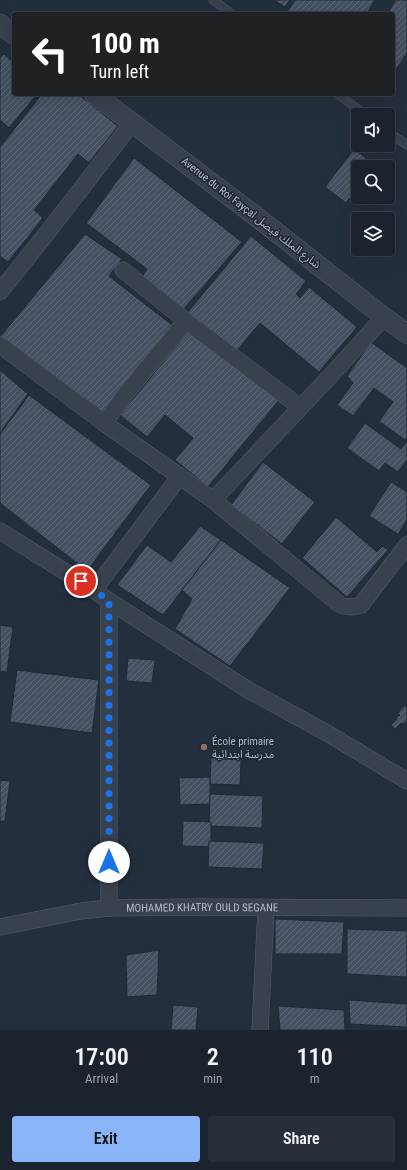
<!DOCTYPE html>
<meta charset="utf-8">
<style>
:root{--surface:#1b232e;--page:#282f3a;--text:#f1f3f6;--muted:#a0a4aa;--line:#39404a;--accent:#8ab4f8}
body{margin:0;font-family:"Roboto Condensed","Noto Sans Arabic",sans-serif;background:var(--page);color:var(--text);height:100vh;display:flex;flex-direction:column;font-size:15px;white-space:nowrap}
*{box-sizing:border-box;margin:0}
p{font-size:13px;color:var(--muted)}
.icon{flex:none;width:22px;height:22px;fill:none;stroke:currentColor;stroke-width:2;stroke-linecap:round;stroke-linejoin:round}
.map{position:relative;height:1030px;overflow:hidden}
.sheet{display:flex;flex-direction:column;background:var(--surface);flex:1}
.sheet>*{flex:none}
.top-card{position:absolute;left:12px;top:12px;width:383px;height:84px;border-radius:4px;box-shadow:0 4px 16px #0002,0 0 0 1px var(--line);background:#202124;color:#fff;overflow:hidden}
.tools{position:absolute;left:351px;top:108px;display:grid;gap:8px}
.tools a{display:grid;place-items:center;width:44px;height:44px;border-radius:4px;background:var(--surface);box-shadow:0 4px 16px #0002,0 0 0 1px var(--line);font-size:20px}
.pin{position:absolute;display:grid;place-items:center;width:34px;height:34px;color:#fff;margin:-17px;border:2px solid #fff;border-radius:50%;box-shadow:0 1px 4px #0007}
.me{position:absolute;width:44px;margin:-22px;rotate:0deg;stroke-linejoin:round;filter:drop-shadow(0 0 3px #0008)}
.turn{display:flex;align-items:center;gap:14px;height:84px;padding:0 12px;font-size:18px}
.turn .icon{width:52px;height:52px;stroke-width:2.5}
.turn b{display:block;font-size:28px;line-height:34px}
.eta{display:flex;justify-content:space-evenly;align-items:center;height:68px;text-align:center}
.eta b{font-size:24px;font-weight:600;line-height:28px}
.primary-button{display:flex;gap:8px;margin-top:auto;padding:8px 12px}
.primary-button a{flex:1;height:46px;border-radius:4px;background:var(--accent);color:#111;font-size:16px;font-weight:600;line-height:46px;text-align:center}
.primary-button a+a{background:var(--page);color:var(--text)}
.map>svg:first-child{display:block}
</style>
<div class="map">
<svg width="407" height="1030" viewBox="0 0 407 1030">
<defs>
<pattern id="building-hatch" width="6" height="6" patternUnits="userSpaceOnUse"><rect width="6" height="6" fill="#455162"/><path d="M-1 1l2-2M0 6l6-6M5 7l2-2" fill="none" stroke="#5d6877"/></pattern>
</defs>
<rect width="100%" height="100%" fill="#242f3e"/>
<g fill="url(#building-hatch)" stroke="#1f2835">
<path d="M 274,0 L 290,0 L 285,7 Z"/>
<path d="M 295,0 L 375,0 L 366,14 L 286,14 Z"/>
<path d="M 396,0 L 407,0 L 407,53 L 393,74 L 393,14 L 387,14 Z"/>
<path d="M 4,54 L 14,63 L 14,94 L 37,94 L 9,128 L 0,120 L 0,58 Z"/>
<path d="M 42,94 L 78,94 L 118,126 L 89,163 L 78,154 L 34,210 L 43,218 L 8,262 L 0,256 L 0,147 Z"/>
<path d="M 354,149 L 375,165 L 374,167 L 358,167 L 358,187 L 346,203 L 325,187 Z"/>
<path d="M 134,158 L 242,242 L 182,311 L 140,280 L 147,269 L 86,223 Z"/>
<path d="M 85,234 L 122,259 L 109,276 L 172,325 L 103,412 L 0,337 Z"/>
<path d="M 251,236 L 306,281 L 296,294 L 300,298 L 309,287 L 357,327 L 319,372 L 260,323 L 235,353 L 187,313 Z"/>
<path d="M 192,327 L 279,400 L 208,487 L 175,460 L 193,438 L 165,415 L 147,437 L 120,415 Z"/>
<path d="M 371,342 L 407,368 L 407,438 L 405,440 L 379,421 L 393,402 L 374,388 L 353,416 L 337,405 L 353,383 L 347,376 Z"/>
<path d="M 0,370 L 28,394 L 0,433 Z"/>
<path d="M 29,395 L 151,485 L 87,571 L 0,503 L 0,434 Z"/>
<path d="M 365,423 L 401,449 L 407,441 L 407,460 L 398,472 L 385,463 L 379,471 L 347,448 Z"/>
<path d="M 263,462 L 315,502 L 282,544 L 231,505 Z"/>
<path d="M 391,482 L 407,492 L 407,520 L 398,534 L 369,516 Z"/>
<path d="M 336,517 L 377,552 L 383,546 L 388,550 L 347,597 L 302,558 Z"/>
<path d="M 200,526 L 221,540 L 163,615 L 117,585 L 147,545 L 171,562 Z"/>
<path d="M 221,540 L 290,588 L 230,666 L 175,629 L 192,599 L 182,590 Z"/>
<path d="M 0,625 L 13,627 L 7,672 L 0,671 Z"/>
<path d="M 128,658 L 155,660 L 152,683 L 126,681 Z"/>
<path d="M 17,670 L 99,680 L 92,733 L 10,722 Z"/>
<path d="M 405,705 L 407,707 L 407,721 L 402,725 L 401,723 L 395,729 L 391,725 L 397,719 L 396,718 L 400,715 L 397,714 Z"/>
<path d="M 211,758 L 241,760 L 240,785 L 210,784 Z"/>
<path d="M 210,777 L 210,804 L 180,805 L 179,778 Z"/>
<path d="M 0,780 L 10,781 L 5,821 L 0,821 Z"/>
<path d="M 210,794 L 263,796 L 262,828 L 209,826 Z"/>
<path d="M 183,821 L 211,822 L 211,847 L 182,846 Z"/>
<path d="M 209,841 L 264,843 L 262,869 L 208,867 Z"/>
<path d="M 275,919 L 344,922 L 342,954 L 275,954 Z"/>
<path d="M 347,929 L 407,931 L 407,977 L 347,974 Z"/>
<path d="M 159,950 L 157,995 L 127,997 L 126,955 Z"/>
<path d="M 349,1000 L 407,1004 L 407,1027 L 350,1024 Z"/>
<path d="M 173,1005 L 198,1007 L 196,1030 L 171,1030 Z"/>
<path d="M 278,1006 L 344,1010 L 345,1030 L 280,1030 Z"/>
</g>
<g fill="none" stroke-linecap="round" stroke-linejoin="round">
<defs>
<g id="service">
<path d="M 213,0 L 232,14"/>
<path d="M 338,94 L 365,115"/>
<path d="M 388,132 L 407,145"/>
</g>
<g id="minor">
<path d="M 123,270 L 186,321 L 300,407"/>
<path d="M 0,292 L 47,233 L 132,123"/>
<path d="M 0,345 L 104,423 L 213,500 L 339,604 C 347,608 353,607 361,605 L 407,545"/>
<path d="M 104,423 L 131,387 L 186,321"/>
<path d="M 213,500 L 335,371 L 384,317"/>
<path d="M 0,531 L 94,590 L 109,601 L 250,691 L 327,733 L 407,781"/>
<path d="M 94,590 L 180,476"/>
<path d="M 109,601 L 109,908"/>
<path id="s1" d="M 0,927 L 81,911 L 109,908 L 200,907 L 407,908"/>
<path d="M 260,1030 L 266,908"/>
</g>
<g id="tertiary">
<path d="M 0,24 L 14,35"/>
<path d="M 94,94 L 253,214 L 384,317 L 407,334"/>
</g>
</defs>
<use href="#service" stroke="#565f6c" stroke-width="9"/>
<use href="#minor" stroke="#565f6c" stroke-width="17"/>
<use href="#tertiary" stroke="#565f6c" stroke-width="20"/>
<use href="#service" stroke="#38414e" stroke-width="8"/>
<use href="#minor" stroke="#38414e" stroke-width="16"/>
<use href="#tertiary" stroke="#38414e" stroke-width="19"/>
</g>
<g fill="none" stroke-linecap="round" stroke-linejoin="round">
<path stroke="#1a73e8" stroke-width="7" stroke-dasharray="0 12.6" d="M 81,581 L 94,590 L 109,601 L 109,862"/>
</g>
<circle fill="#8d6e63" stroke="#1d2633" stroke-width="1.5" cx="204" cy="747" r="4"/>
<g text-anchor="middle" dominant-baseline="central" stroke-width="3" stroke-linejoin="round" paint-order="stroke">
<g font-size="11" fill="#b4bcc9" stroke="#1d2633">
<text transform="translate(251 213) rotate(38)">Avenue du Roi Fayçal شارع الملك فيصل</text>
<text stroke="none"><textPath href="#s1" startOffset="204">MOHAMED KHATRY OULD SEGANE</textPath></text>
</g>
<g font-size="11" fill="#b4bcc9" stroke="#1d2633" text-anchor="start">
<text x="212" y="741">École primaire<tspan x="212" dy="13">مدرسة ابتدائية</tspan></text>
</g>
</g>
</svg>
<div class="tools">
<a><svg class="icon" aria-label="sound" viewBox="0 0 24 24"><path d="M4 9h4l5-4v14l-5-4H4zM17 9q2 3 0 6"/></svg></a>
<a><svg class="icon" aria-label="search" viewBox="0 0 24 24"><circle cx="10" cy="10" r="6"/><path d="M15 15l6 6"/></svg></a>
<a><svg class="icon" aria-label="layers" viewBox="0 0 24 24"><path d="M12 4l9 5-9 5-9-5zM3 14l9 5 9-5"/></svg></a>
</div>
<div class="pin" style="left:81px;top:581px;background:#d93025"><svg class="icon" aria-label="arrive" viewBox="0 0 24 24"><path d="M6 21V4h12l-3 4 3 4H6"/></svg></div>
<svg class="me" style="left:109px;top:862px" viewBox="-20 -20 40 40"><circle r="19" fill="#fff"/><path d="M0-13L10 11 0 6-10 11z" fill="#1a73e8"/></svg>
<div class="top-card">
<div class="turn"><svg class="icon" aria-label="left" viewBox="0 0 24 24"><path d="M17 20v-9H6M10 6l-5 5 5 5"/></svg><div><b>100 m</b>Turn left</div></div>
</div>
</div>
<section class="sheet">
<div class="eta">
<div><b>17:00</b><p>Arrival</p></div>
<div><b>2</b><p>min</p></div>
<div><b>110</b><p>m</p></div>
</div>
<div class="primary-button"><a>Exit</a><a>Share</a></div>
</section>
